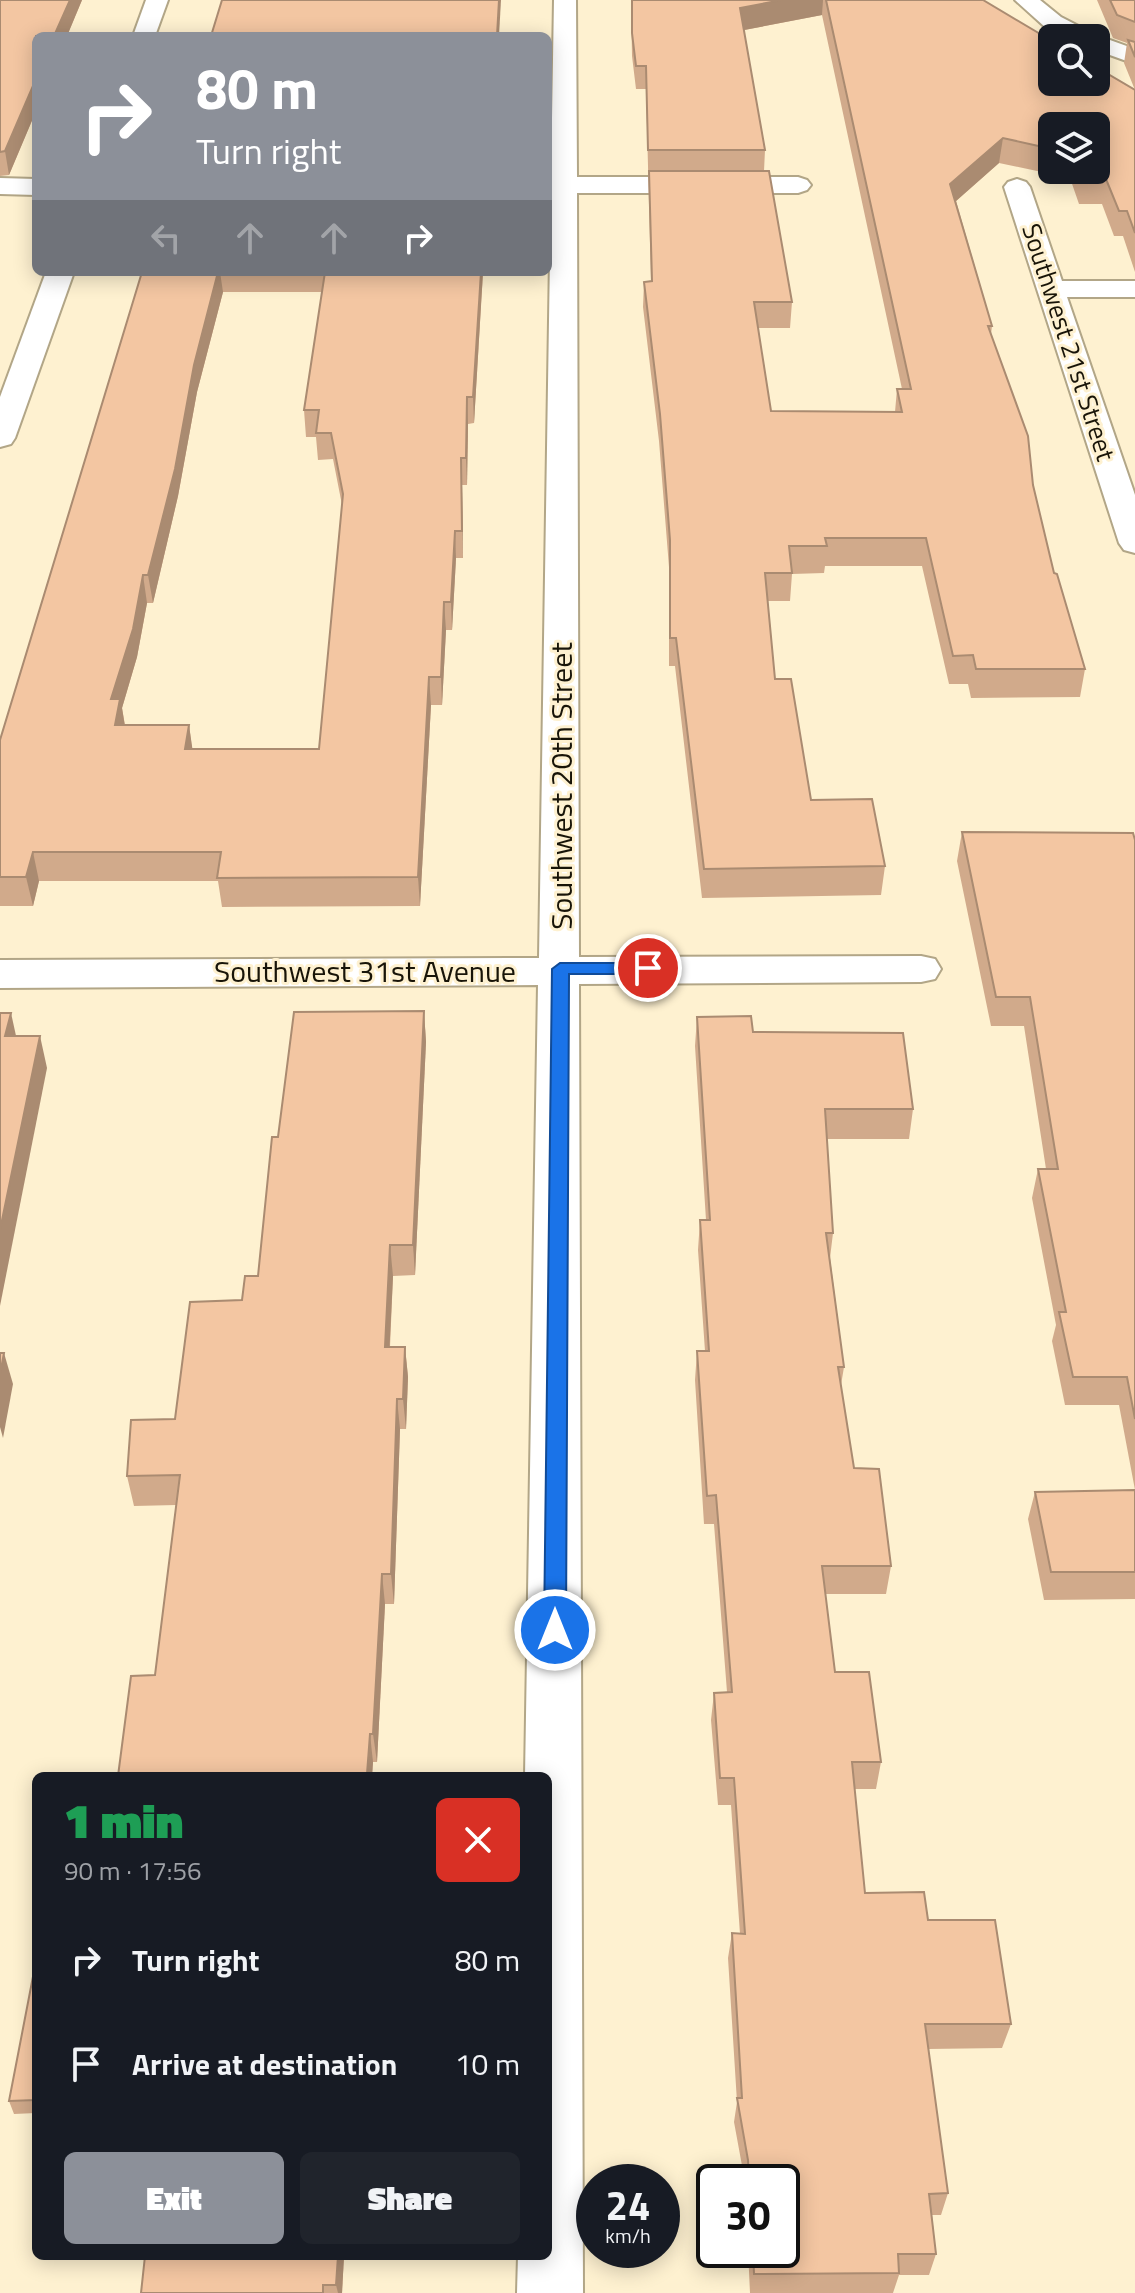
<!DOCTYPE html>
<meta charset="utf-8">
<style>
:root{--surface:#171b24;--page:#20242c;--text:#f1f3f6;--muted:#9ea1a6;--accent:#8c9099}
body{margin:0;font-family:"Titillium Web",sans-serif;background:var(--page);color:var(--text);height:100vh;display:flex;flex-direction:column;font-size:30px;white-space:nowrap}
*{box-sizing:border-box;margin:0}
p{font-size:26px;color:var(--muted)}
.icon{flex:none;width:44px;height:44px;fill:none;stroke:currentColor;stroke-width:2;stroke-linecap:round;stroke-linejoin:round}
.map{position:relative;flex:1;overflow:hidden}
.drawer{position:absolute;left:32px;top:1772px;width:520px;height:488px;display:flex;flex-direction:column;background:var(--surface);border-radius:12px;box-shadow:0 4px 20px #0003}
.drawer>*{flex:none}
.hud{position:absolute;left:32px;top:32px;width:520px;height:244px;border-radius:12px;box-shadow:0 4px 20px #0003;background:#8c9099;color:#fff;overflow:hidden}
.tools{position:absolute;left:1038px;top:24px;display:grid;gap:16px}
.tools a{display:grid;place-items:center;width:72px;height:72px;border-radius:12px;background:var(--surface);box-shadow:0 4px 20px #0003;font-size:40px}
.speed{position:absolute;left:576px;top:2164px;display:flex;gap:16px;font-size:40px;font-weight:700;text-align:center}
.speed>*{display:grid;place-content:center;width:104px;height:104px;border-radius:50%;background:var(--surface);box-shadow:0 4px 20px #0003;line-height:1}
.speed small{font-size:20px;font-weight:400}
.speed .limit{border:4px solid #111;border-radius:12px;background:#fff;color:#111}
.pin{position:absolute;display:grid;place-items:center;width:68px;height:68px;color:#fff;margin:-34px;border:4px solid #fff;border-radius:50%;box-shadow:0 2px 8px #0007}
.me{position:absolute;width:88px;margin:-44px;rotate:0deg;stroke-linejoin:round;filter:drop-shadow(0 0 6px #0008)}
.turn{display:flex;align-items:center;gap:28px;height:168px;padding:0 32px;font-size:36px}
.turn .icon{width:104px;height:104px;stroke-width:2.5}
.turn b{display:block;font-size:56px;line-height:68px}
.lanes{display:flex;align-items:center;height:76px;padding:0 32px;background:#0003;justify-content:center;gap:40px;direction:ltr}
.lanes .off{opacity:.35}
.round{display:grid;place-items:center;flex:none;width:84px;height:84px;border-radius:12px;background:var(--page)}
.overview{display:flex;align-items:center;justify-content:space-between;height:136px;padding:0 32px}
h1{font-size:48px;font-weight:800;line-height:60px;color:#1e9e55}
.primary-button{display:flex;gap:16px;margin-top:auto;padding:16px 32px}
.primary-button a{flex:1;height:92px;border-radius:12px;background:var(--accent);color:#fff;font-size:32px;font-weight:800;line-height:92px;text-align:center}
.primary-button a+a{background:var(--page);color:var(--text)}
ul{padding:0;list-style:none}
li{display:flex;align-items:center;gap:24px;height:104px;padding:0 32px}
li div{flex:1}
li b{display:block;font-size:30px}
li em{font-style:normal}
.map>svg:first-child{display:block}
</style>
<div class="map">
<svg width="1135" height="2293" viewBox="0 0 1135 2293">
<rect width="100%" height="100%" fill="#fef1d0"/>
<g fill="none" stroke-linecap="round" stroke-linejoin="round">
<defs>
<g id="minor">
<path d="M 146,0 L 168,0 L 155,36 L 133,36 Z"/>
<path d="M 554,0 L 576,0 L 577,177 L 798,177 L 807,180 L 811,185 L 807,190 L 798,193 L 577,193 L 579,957 L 921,956 L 935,959 L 941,969 L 935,979 L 921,982 L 579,984 L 583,2293 L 517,2293 L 518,2256 L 548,2256 L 548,1776 L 525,1776 L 538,985 L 0,988 L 0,960 L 539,958 L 551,193 L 548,193 L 548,177 L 551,177 Z"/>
<path d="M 1015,0 L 1040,0 L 1061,17 L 1096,35 L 1135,49 L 1135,64 L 1096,50 L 1096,38 L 1068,38 L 1045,27 Z"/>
<path d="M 0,178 L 36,179 L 36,195 L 0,194 Z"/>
<path d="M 1017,179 L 1026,182 L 1030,187 L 1062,281 L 1135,281 L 1135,297 L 1067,297 L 1135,495 L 1135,553 L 1124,550 L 1119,543 L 1004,187 L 1008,182 Z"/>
<path d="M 46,272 L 74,272 L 15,438 L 11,444 L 0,447 L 0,397 Z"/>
</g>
</defs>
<use href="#minor" stroke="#b2a687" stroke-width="4"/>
<use href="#minor" fill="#fff" fill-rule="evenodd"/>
</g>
<g fill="#d1aa8b" fill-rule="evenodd">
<path d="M 0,0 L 82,0 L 67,36 L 36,36 L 36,111 L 9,175 L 0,176 Z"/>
<path d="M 631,0 L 983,0 L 1135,90 L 1135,272 L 1123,236 L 1114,236 L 1102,204 L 1079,204 L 1070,178 L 999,163 L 956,201 L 992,326 L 991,334 L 1033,485 L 1054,573 L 1085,669 L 1080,697 L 971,698 L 968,684 L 949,684 L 922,566 L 825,566 L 824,573 L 792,574 L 790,601 L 768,601 L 775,679 L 811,800 L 885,866 L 881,895 L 702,898 L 675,666 L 669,666 L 669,567 L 659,441 L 643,307 L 644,282 L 651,281 L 646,89 L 636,89 L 632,56 ZM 822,15 L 902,389 L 897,389 L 895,412 L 771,411 L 758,328 L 790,328 L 792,302 L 764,171 L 765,150 L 744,30 ZM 1052,126 L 1096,170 L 1052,170 Z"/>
<path d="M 1097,0 L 1135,0 L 1135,90 L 1124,63 L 1127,43 L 1113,38 Z"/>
<path d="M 142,272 L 483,272 L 474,423 L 468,424 L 467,485 L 462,485 L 463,558 L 456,558 L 452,630 L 446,630 L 442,705 L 431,705 L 420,906 L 222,907 L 218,881 L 39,881 L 33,906 L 0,906 L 0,740 ZM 223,292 L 322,292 L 304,410 L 306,437 L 316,437 L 318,460 L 333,459 L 342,505 L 319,749 L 192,749 L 189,725 L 125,725 L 122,708 L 137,657 L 147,603 L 153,603 L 178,496 L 197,392 Z"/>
<path d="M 962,832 L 1135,840 L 1135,1599 L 1044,1600 L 1028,1519 L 1035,1492 L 1135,1490 L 1119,1405 L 1065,1405 L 1052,1341 L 1056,1325 L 1032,1198 L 1038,1169 L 1046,1169 L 1024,1026 L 991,1026 L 957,861 Z"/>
<path d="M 424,1011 L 426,1042 L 415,1275 L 393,1276 L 390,1347 L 405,1347 L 408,1377 L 406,1429 L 400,1429 L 394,1604 L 385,1604 L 377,1762 L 373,1762 L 372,1776 L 118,1776 L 155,1675 L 176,1505 L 134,1506 L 127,1476 L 175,1419 L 242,1300 L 258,1276 L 278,1137 Z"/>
<path d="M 697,1017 L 753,1032 L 913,1109 L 909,1139 L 827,1139 L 833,1233 L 830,1258 L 844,1367 L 841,1385 L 854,1468 L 891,1566 L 886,1594 L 825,1594 L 835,1672 L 881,1762 L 876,1789 L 854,1789 L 865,1893 L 928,1920 L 1011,2024 L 1002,2048 L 928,2049 L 948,2193 L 941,2215 L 932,2215 L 936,2254 L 929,2275 L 899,2275 L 893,2293 L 750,2293 L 748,2250 L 782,2250 L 782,2182 L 745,2182 L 734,2122 L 737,2102 L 728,1958 L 732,1933 L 740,1934 L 731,1805 L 718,1805 L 711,1720 L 714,1693 L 727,1692 L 714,1524 L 704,1524 L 695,1380 L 697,1351 L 705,1351 L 698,1250 L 700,1220 L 706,1220 L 695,1046 Z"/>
<path d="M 36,1961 L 36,2113 L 14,2114 L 9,2101 Z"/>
<path d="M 344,2256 L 342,2293 L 141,2293 Z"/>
</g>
<g fill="#aa8b71">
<path d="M 70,0 L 82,0 L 67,36 L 54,36 Z"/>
<path d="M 499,0 L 501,0 L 499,36 L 497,36 Z"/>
<path d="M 782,0 L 823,0 L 822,15 L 739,31 L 740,8 Z"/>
<path d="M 36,79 L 36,111 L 9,175 L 5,151 Z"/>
<path d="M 1003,138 L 999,163 L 947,209 L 950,184 Z"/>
<path d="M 218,272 L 220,272 L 223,292 L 197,392 L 178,496 L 153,603 L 148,575 L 194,365 Z"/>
<path d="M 481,272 L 483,272 L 474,423 L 473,397 Z"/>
<path d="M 467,397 L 468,424 L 467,485 L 466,458 Z"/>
<path d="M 461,458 L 462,485 L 463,558 L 462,531 Z"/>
<path d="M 455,531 L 456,558 L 452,630 L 451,602 Z"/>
<path d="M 143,575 L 147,603 L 137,657 L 122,708 L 125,727 L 120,753 L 111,699 Z"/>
<path d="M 444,602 L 446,630 L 442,705 L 441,677 Z"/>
<path d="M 429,677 L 431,705 L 420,906 L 418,877 Z"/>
<path d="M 189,725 L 193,753 L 185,749 Z"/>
<path d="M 33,852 L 39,881 L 33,906 L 26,877 Z"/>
<path d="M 424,1011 L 426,1042 L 415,1275 L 413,1245 Z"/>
<path d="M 11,1013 L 18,1045 L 5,1036 Z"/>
<path d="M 40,1036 L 47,1068 L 0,1306 L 0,1230 Z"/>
<path d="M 390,1245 L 393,1276 L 388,1378 L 385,1347 Z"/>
<path d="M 405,1347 L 408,1377 L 406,1429 L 403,1399 Z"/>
<path d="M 4,1353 L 13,1384 L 3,1438 L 0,1427 L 0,1374 Z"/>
<path d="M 397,1399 L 400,1429 L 394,1604 L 391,1574 Z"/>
<path d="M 382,1574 L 385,1604 L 377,1762 L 373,1734 Z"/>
<path d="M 370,1734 L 373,1762 L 372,1776 L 367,1776 Z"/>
<path d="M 338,2256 L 344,2256 L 342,2293 L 338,2293 L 336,2285 Z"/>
</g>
<g fill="#f3c6a2" stroke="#aa8b71" stroke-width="2">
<path d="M 0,0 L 70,0 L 54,36 L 36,36 L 36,79 L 5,151 L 0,152 Z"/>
<path d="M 222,0 L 499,0 L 497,36 L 211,36 Z"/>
<path d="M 632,0 L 782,0 L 740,8 L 765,150 L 648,150 L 646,66 L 636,66 L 632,33 Z"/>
<path d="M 826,0 L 983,0 L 1052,41 L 1052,82 L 1096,82 L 1096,67 L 1135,90 L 1135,233 L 1127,211 L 1119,211 L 1106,179 L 1083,179 L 1080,170 L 1096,170 L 1096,126 L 1052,126 L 1052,149 L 1003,138 L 950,184 L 992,326 L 988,326 L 1028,436 L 1033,485 L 1054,573 L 1057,574 L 1085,669 L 976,669 L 973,655 L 953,656 L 926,538 L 825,538 L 827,546 L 789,546 L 792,573 L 765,573 L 775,679 L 791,679 L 811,800 L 872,799 L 885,866 L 704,869 L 676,638 L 670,638 L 670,540 L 660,414 L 644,282 L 652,281 L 649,171 L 769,171 L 792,302 L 754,302 L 771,411 L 902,412 L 897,389 L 911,389 Z"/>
<path d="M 1110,0 L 1135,0 L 1135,22 L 1117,15 Z"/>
<path d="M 1128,40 L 1135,42 L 1135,57 Z"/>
<path d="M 142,272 L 218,272 L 194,365 L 175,469 L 148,575 L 143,575 L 133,629 L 111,699 L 120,699 L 115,725 L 189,725 L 185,749 L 319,749 L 343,494 L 331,433 L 316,433 L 319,410 L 304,410 L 325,272 L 481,272 L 473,397 L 467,397 L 466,458 L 461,458 L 462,531 L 455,531 L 451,602 L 444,602 L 441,677 L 429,677 L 418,877 L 217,878 L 221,852 L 33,852 L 26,877 L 0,877 L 0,740 Z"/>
<path d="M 962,832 L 1133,833 L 1135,840 L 1135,1419 L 1127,1377 L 1073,1377 L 1059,1312 L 1066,1312 L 1038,1169 L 1058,1169 L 1030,997 L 996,997 Z"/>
<path d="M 424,1011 L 413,1245 L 390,1245 L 385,1347 L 405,1347 L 403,1399 L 397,1399 L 391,1574 L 382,1574 L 373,1734 L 370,1734 L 367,1774 L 350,1774 L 350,1776 L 239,1776 L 239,1775 L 118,1776 L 131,1676 L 155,1675 L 180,1475 L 127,1476 L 131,1420 L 175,1419 L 190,1302 L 242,1300 L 245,1276 L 258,1276 L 272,1137 L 278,1137 L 294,1012 Z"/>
<path d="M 0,1013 L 11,1013 L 5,1036 L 40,1036 L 0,1230 Z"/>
<path d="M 751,1016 L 753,1032 L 903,1033 L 913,1109 L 825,1109 L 833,1233 L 826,1233 L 844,1367 L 838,1367 L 854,1468 L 879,1469 L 891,1566 L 822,1566 L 835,1672 L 869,1672 L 881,1762 L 852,1762 L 865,1893 L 924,1892 L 928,1920 L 995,1920 L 1011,2024 L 925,2024 L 948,2193 L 929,2194 L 936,2254 L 898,2254 L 899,2273 L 754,2274 L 753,2250 L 782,2250 L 782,2182 L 749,2182 L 748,2160 L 737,2098 L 742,2098 L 732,1933 L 745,1934 L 734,1778 L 720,1778 L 714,1693 L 732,1692 L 716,1495 L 707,1496 L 697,1351 L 709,1351 L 700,1220 L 710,1220 L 697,1017 Z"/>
<path d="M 0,1353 L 4,1353 L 0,1374 Z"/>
<path d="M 1135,1490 L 1135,1572 L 1051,1572 L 1035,1492 Z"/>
<path d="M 36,1961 L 36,2100 L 9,2101 Z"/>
<path d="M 145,2256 L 338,2256 L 336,2285 L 323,2285 L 323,2293 L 141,2293 Z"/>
</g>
<path fill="#1a73e8" stroke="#114b97" stroke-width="2" d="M 560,963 L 648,963 L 657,968 L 648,974 L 569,974 L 566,1630 L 563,1637 L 555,1640 L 548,1637 L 544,1630 L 552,969 Z"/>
<g text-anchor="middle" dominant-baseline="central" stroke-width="6" stroke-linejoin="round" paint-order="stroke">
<g font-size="26" fill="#181408" stroke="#fef1d0">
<text transform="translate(1069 342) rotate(72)">Southwest 21st Street</text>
</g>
<g font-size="30" fill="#181408" stroke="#fef1d0">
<text transform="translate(561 786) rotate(-90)">Southwest 20th Street</text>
<text x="365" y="971">Southwest 31st Avenue</text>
</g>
</g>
</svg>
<div class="tools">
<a><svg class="icon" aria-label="search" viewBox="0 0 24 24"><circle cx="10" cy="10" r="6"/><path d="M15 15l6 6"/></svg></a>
<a><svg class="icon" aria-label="layers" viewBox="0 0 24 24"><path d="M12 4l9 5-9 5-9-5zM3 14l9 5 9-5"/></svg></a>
</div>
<div class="speed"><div>24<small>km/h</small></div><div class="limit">30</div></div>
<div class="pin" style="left:648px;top:968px;background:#d93025"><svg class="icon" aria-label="arrive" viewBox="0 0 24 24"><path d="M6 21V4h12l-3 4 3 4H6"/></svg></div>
<svg class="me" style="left:555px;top:1630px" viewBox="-20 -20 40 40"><circle r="17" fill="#1a73e8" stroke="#fff" stroke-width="3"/><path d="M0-11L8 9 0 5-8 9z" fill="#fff"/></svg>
<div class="hud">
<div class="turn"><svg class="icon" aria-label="right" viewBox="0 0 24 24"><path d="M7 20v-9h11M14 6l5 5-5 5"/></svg><div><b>80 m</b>Turn right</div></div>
<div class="lanes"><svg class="icon off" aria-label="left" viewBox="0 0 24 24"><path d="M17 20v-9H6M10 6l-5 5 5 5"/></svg><svg class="icon off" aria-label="ahead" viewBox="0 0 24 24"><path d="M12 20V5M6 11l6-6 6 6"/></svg><svg class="icon off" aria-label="ahead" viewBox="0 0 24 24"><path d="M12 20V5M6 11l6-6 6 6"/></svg><svg class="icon" aria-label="right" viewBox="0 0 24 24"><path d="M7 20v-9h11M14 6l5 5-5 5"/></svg></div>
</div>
<section class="drawer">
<div class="overview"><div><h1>1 min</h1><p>90 m · 17:56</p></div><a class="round" style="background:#d93025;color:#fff"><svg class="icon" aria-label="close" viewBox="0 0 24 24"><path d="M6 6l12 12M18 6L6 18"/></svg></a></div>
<ul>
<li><svg class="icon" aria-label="right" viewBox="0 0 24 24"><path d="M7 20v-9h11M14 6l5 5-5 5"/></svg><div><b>Turn right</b></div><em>80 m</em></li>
<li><svg class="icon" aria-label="arrive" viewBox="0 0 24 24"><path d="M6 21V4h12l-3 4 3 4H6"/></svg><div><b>Arrive at destination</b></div><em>10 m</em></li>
</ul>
<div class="primary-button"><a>Exit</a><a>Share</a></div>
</section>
</div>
